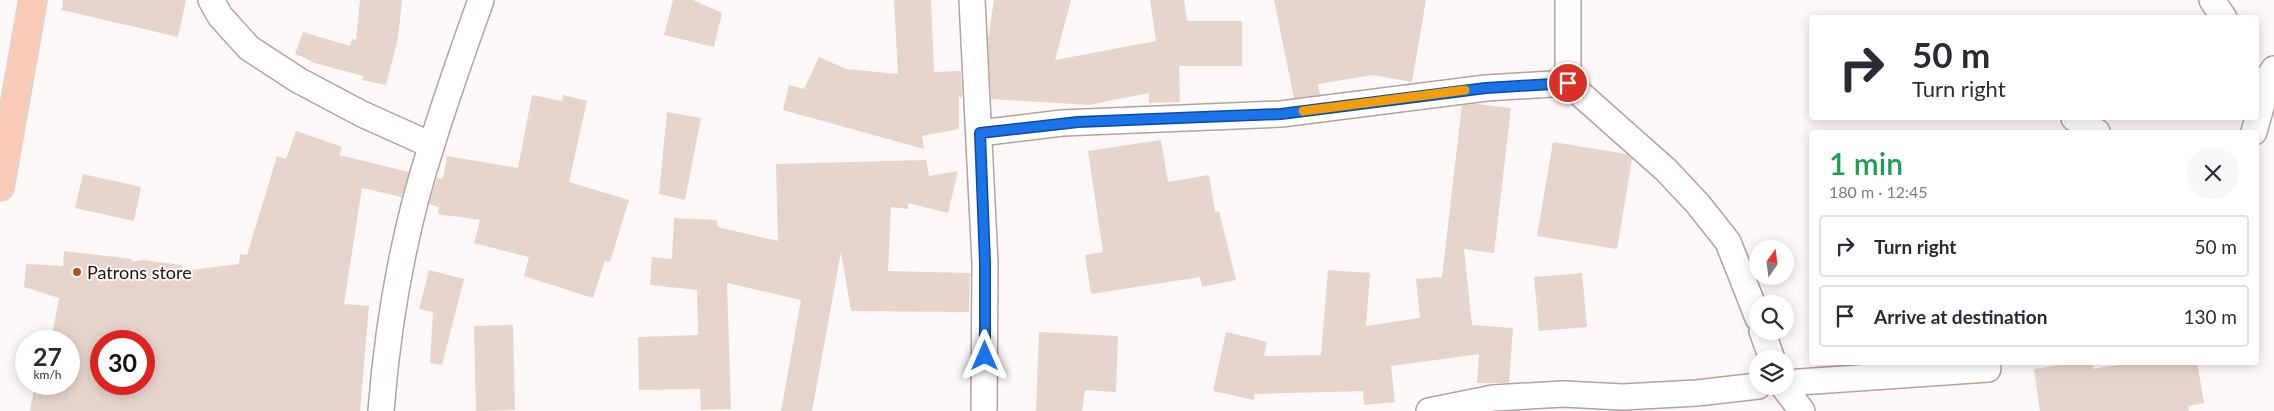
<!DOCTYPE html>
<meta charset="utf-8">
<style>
:root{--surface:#fff;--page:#f7f7f7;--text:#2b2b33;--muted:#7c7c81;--line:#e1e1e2}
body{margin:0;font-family:Lato,sans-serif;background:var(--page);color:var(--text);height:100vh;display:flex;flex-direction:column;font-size:19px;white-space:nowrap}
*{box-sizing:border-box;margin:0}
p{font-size:16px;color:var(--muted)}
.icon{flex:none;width:28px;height:28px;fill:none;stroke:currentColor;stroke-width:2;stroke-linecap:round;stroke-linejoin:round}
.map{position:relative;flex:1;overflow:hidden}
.drawer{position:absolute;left:1809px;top:130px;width:450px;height:235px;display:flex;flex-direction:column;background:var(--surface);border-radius:5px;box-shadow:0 2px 12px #0003}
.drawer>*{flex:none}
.guide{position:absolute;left:1809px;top:15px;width:450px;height:105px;border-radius:5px;box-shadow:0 2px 12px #0003;background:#fff;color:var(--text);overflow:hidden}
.needle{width:32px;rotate:14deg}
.controls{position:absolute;left:1749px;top:240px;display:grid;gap:10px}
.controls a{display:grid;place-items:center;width:45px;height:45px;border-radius:50%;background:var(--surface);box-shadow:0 2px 12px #0003;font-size:25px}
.speed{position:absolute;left:15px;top:330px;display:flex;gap:10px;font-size:25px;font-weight:700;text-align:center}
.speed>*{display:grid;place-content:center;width:65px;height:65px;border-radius:50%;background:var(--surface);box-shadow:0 2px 12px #0003;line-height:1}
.speed small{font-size:12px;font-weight:400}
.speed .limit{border:8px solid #d22;background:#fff;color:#111}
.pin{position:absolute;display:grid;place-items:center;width:42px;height:42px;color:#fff;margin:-21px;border:2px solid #fff;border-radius:50%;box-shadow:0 1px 5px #0007}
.me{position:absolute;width:55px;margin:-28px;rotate:0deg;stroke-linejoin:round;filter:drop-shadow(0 0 4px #0008)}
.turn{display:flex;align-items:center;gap:18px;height:105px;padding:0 20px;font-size:22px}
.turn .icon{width:65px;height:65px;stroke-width:2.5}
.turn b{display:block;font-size:35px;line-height:42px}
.round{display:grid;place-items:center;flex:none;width:52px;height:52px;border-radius:26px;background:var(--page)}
.head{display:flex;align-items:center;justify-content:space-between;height:85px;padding:0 20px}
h1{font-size:30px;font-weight:600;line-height:38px;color:#1e9e55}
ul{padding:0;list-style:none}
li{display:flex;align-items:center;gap:15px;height:62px;margin:0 10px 8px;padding:0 10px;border:2px solid var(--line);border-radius:5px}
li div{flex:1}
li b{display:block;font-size:19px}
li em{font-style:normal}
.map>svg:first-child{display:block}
</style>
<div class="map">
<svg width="2274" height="411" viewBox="0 0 2274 411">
<rect width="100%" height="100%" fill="#fcf8f7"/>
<g fill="#e6d4cd" fill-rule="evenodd">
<path d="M 63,0 L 186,0 L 178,37 L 62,10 Z"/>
<path d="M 360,0 L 402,0 L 398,38 L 386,85 L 362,80 L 363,76 L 311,62 L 312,61 L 295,54 L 303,32 L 350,46 L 352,39 L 356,40 Z"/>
<path d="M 673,0 L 693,0 L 722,13 L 714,47 L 664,35 Z"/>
<path d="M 894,0 L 931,0 L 934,72 L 961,71 L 962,98 L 959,97 L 959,129 L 922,136 L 924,149 L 783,110 L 789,85 L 804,89 L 819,57 L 846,69 L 898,74 Z"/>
<path d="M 994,0 L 1071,0 L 1055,60 L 1156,41 L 1150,0 L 1184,0 L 1187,21 L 1242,21 L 1242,66 L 1179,66 L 1180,102 L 1149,103 L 1149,93 L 1088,105 L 991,99 L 988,40 Z"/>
<path d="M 1274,0 L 1426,0 L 1412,82 L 1373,75 L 1318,84 L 1320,95 L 1294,98 Z"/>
<path d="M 532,95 L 562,101 L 563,95 L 587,101 L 569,182 L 629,200 L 610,262 L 605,260 L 593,298 L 524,276 L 529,257 L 474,243 L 480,220 L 438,214 L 439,207 L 429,204 L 437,178 L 443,179 L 447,156 L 518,168 Z"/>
<path d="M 1477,104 L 1511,108 L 1494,253 L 1464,249 L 1472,325 L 1513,328 L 1509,383 L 1477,383 L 1479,354 L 1391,366 L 1395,402 L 1364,405 L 1363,391 L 1255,394 L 1254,400 L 1213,391 L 1226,332 L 1267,342 L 1264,356 L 1321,355 L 1328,270 L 1370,273 L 1366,326 L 1420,318 L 1416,279 L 1442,277 L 1462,105 Z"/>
<path d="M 667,112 L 701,118 L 685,200 L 659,194 Z"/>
<path d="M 296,131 L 342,147 L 339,155 L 409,172 L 402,197 L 362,188 L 344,304 L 369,306 L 360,411 L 30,411 L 35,384 L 69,384 L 69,341 L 51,341 L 59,298 L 24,287 L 26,264 L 63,266 L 64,251 L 132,259 L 131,262 L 143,260 L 182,265 L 183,271 L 239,264 L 240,254 L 247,255 L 277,156 L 286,159 ZM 101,341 L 144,341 L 144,384 L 101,384 Z"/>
<path d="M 1161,140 L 1168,182 L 1209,175 L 1215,212 L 1219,211 L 1236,280 L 1202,287 L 1200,277 L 1091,294 L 1085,255 L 1103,252 L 1088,151 Z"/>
<path d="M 1553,142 L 1626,154 L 1632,159 L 1617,249 L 1537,236 Z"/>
<path d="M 926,160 L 929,176 L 958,171 L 948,213 L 908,203 L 908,209 L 891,207 L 888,271 L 970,273 L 969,312 L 851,311 L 841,252 L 812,411 L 781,411 L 801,300 L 727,283 L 731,409 L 701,410 L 700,389 L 639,390 L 638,337 L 698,335 L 697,290 L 650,285 L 652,257 L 672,259 L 674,218 L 717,220 L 717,227 L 778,241 L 776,164 Z"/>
<path d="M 83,174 L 141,187 L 134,221 L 75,208 Z"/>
<path d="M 429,270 L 464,279 L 442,365 L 430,363 L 433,312 L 419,309 Z"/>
<path d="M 1582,273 L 1587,327 L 1539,331 L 1534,277 Z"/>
<path d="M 513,325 L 515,410 L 476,411 L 474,326 Z"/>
<path d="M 1039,332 L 1118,336 L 1116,392 L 1085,390 L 1082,411 L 1036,411 Z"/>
<path d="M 2081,362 L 2092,362 L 2093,369 L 2137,362 L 2197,362 L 2204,403 L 2188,406 L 2189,411 L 2040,411 L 2034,369 Z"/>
</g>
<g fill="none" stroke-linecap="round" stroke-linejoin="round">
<defs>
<g id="minor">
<path d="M 211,0 L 220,16 L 249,48 L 298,80 L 362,114 L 431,145"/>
<path d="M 972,0 L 985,263 L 984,411"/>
<path d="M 1568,0 L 1568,83"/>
<path d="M 2212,0 L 2224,18"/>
<path d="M 2074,118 L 2097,132"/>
<path d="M 2254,132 L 2270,75 L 2274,69"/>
<path d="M 980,133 L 1062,123 L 1281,114 L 1486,88 L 1568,83 L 1666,170 L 1698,204 L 1728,242 L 1758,318"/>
<path d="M 1762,331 L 1772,359"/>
<path d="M 1785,383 L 1988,369"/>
<path d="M 1783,386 L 1802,411"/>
<path d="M 381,411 C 388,321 404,230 432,144 C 447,95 464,48 481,0"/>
<path d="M 1429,411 L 1493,398 L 1563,394 L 1623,397 L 1697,393 L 1758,386"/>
</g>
<path id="primary" d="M 0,187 L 33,0"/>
</defs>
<use href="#minor" stroke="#b4a29c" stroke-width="28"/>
<use href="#primary" stroke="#d6d5d5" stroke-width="30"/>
<use href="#minor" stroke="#fff" stroke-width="25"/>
<use href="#primary" stroke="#fbcbb9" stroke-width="28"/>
</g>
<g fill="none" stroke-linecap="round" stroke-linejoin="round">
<defs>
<path id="route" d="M 985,356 L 985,263 L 980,133 L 1078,122 L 1281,114 L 1486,88 L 1568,83"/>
</defs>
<use href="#route" stroke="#114b97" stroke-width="12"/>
<use href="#route" stroke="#1a73e8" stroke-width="9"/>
<path stroke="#f59e0b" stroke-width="9" d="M 1303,111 L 1465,90"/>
</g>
<circle fill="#b65025" stroke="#fcf8f7" stroke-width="2" cx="77" cy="272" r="5"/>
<g text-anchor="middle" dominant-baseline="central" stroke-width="4" stroke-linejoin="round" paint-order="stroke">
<g font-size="18" fill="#1c1613" stroke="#fcf8f7" text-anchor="start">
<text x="87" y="272">Patrons store</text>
</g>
</g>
</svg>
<div class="controls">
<a><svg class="needle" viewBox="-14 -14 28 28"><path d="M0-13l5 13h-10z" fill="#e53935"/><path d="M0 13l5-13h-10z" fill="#7c7c81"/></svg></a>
<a><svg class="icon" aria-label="search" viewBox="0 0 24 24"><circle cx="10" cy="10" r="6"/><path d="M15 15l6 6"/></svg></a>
<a><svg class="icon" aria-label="layers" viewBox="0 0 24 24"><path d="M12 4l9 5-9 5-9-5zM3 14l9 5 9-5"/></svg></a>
</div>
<div class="speed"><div>27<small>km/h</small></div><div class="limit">30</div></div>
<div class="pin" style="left:1568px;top:83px;background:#d93025"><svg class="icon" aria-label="arrive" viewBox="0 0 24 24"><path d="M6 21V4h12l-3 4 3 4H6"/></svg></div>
<svg class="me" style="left:985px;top:356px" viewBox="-20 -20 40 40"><path d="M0-17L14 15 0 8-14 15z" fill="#1a73e8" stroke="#fff" stroke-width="4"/></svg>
<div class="guide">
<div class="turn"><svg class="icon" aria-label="right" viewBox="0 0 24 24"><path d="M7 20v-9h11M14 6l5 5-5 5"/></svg><div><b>50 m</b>Turn right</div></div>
</div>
<section class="drawer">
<div class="head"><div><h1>1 min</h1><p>180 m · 12:45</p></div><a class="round"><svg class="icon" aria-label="close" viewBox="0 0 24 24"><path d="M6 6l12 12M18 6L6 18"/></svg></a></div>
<ul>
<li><svg class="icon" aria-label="right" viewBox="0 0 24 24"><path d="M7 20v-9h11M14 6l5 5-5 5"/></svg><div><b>Turn right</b></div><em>50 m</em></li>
<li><svg class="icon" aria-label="arrive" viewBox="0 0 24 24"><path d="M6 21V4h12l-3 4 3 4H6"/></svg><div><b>Arrive at destination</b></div><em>130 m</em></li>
</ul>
</section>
</div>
